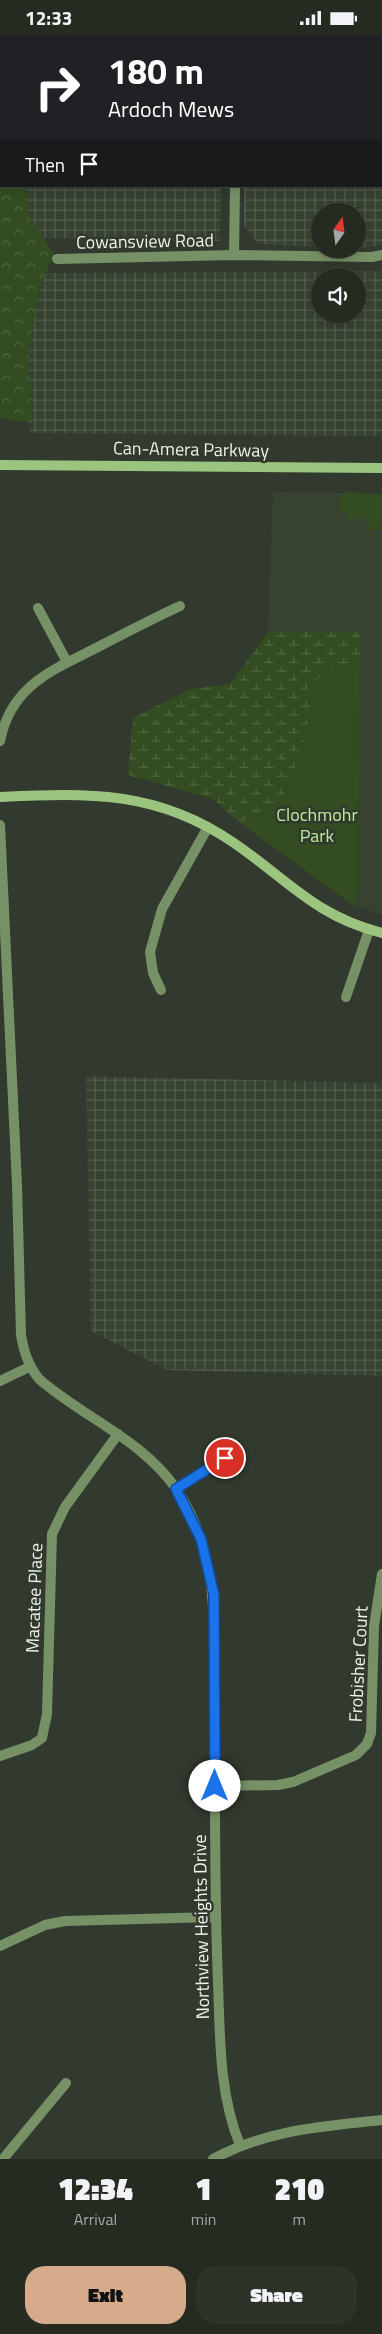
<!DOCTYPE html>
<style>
:root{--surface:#262b22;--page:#2e332a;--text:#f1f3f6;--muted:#a4a7a5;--line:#424740;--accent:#d6ab8b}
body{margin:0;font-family:"Titillium Web",sans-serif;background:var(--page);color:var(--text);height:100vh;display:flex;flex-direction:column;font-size:19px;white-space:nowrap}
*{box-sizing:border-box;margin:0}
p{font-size:16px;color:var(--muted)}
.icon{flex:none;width:28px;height:28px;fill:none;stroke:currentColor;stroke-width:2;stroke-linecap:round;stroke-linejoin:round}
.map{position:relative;height:2124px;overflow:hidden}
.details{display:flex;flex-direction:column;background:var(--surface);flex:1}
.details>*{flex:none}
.guide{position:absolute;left:0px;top:0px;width:382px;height:152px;box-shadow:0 2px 12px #0003,0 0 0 1px var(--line);background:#202124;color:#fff;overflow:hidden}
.needle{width:32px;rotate:14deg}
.tools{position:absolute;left:311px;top:168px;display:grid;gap:10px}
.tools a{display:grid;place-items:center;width:55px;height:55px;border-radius:50%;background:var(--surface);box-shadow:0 2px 12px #0003,0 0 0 1px var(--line);font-size:25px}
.pin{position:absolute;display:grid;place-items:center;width:42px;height:42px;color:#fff;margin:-21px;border:2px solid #fff;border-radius:50%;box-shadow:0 1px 5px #0007}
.me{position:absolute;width:55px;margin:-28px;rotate:0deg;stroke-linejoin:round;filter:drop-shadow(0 0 4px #0008)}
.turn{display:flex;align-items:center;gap:18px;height:105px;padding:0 25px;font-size:22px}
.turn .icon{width:65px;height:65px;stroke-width:2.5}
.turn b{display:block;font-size:35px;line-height:42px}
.then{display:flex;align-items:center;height:48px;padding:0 25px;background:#0003;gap:10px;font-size:19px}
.eta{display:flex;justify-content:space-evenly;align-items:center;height:85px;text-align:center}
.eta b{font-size:30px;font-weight:800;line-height:35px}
.button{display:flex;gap:10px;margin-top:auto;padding:10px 25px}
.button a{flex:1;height:58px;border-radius:20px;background:var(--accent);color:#111;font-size:20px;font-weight:800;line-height:58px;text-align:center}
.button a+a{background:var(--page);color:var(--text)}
.status{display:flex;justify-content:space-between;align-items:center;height:35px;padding:0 25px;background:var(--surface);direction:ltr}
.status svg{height:14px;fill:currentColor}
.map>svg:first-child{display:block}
</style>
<div class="status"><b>12:33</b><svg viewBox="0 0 49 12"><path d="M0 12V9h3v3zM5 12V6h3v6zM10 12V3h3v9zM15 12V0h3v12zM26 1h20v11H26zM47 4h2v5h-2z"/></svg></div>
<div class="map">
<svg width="382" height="2124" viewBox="0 0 382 2124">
<defs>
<pattern id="industrial-grid" width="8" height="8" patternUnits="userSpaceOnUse" patternTransform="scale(1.25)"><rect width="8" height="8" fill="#374231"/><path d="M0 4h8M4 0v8" fill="none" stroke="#545e4f"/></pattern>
<pattern id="forest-crowns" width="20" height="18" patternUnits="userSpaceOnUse" patternTransform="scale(1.25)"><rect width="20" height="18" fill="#334c21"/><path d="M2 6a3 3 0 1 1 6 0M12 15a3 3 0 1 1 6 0" fill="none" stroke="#516641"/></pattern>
<pattern id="wetland-marsh" width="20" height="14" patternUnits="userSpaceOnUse" patternTransform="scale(1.25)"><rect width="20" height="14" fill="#334c21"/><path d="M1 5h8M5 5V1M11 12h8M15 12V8" fill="none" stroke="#516641"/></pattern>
</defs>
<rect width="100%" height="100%" fill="#32392e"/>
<path fill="#374231" d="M 273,457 L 382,459 L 382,880 L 354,871 L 358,856 L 360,597 L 268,597 Z"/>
<g fill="url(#industrial-grid)" fill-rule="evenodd">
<path d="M 21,0 L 224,0 L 21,1 Z"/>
<path d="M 245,0 L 382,0 L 382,210 L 357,214 L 351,214 L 358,214 L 358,176 L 320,176 L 320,212 L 258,209 L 244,191 L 244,151 L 381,151 L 381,1 Z"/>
<path d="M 26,151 L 221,151 L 220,206 L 43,203 L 28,179 Z"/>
<path d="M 382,236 L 382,401 L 29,398 L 33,388 L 28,320 L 40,252 L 46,238 ZM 320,241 L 358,241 L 358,279 L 320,279 Z"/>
<path d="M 86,1041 L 382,1048 L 382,1341 L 167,1335 L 91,1296 Z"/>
</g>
<g fill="#334c21">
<path d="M 344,457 L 382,459 L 382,488 L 378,490 L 378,495 L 368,495 L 367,484 L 347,484 L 346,477 L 339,476 L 340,464 Z"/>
<path d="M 360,626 L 358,856 L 354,871 L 239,787 L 280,771 L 303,709 L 311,676 L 306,652 L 333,632 Z"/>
</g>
<path fill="url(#forest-crowns)" d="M 0,0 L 21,0 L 1,1 L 1,151 L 26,151 L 28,179 L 54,219 L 40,252 L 28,320 L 33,388 L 0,383 Z"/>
<path fill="url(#wetland-marsh)" d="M 268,597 L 360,597 L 360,626 L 333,632 L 307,652 L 311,676 L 303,709 L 280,771 L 239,787 L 213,764 L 128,740 L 133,683 L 191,654 L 230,649 Z"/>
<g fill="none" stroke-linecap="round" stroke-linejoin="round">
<g stroke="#779166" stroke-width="10">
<path d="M 236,1 L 236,0"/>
<path d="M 234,220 L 235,151"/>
<path d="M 57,224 L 234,220 L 372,222 L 382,220"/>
<path d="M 38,573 L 67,627"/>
<path d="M 0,706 C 11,650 53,635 98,612 C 125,598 152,584 180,571"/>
<path d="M 0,790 L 17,1150 L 21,1300 C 24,1317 28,1330 39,1344 C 84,1383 142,1404 177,1455 C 218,1516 214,1585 215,1655 C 215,1753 214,1850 218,1947 C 220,2002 219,2059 240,2110"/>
<path d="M 161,955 L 153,938 L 150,917 L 162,874 L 208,792"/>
<path d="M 346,962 L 369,895"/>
<path d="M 0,1346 L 29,1332"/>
<path d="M 176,1454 L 225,1423"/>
<path d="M 0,1721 L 32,1710 L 42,1703 L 47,1679 L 52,1499 L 65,1472 L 118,1399"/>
<path d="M 215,1751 L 278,1750 L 293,1747 L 356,1720 L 367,1709 L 371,1698 L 374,1591 L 382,1539"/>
<path d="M 0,1911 L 45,1890 L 65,1886 L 215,1882"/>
<path d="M 3,2124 L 66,2048"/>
<path d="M 213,2124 C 270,2094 319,2092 382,2085"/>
</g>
<g stroke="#9bc57f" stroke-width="10">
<path d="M 0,430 L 382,433"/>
<path d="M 0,762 C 89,758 157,755 234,808 C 288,845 315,881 382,898"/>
</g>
</g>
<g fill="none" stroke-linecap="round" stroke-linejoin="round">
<defs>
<path id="route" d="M 215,1751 L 214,1560 L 201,1504 L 176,1454 L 225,1423"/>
</defs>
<use href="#route" stroke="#114b97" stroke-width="12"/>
<use href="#route" stroke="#1a73e8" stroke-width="9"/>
</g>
<g text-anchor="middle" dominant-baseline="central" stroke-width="5" stroke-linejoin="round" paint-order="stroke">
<g font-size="18" fill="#eef3eb" stroke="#32392e">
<text transform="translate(145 206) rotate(-1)">Cowansview Road</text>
<text transform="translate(191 414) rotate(1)">Can-Amera Parkway</text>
<text transform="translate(34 1563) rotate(-88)">Macatee Place</text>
<text transform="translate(358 1629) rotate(-87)">Frobisher Court</text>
<text transform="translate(201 1892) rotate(-91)">Northview Heights Drive</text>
</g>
<g font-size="18" fill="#baee99" stroke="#32392e">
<text x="317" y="779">Clochmohr<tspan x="317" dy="21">Park</tspan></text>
</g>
</g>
</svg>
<div class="tools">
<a><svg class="needle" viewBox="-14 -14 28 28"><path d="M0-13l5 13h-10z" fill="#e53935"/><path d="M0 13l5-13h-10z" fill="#a4a7a5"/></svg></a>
<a><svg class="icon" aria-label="sound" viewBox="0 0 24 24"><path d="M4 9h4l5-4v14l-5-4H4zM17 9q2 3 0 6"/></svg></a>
</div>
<div class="pin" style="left:225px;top:1423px;background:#d93025"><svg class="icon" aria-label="arrive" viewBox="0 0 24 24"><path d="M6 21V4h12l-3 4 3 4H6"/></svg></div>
<svg class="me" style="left:215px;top:1751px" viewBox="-20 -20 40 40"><circle r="19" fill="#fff"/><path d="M0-13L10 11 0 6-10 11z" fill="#1a73e8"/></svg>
<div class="guide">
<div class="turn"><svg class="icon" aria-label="right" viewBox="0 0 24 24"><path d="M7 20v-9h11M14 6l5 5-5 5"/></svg><div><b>180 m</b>Ardoch Mews</div></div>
<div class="then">Then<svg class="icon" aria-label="arrive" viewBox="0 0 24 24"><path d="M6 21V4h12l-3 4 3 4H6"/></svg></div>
</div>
</div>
<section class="details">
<div class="eta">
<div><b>12:34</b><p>Arrival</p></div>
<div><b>1</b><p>min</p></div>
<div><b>210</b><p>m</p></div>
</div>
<div class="button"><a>Exit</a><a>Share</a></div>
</section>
